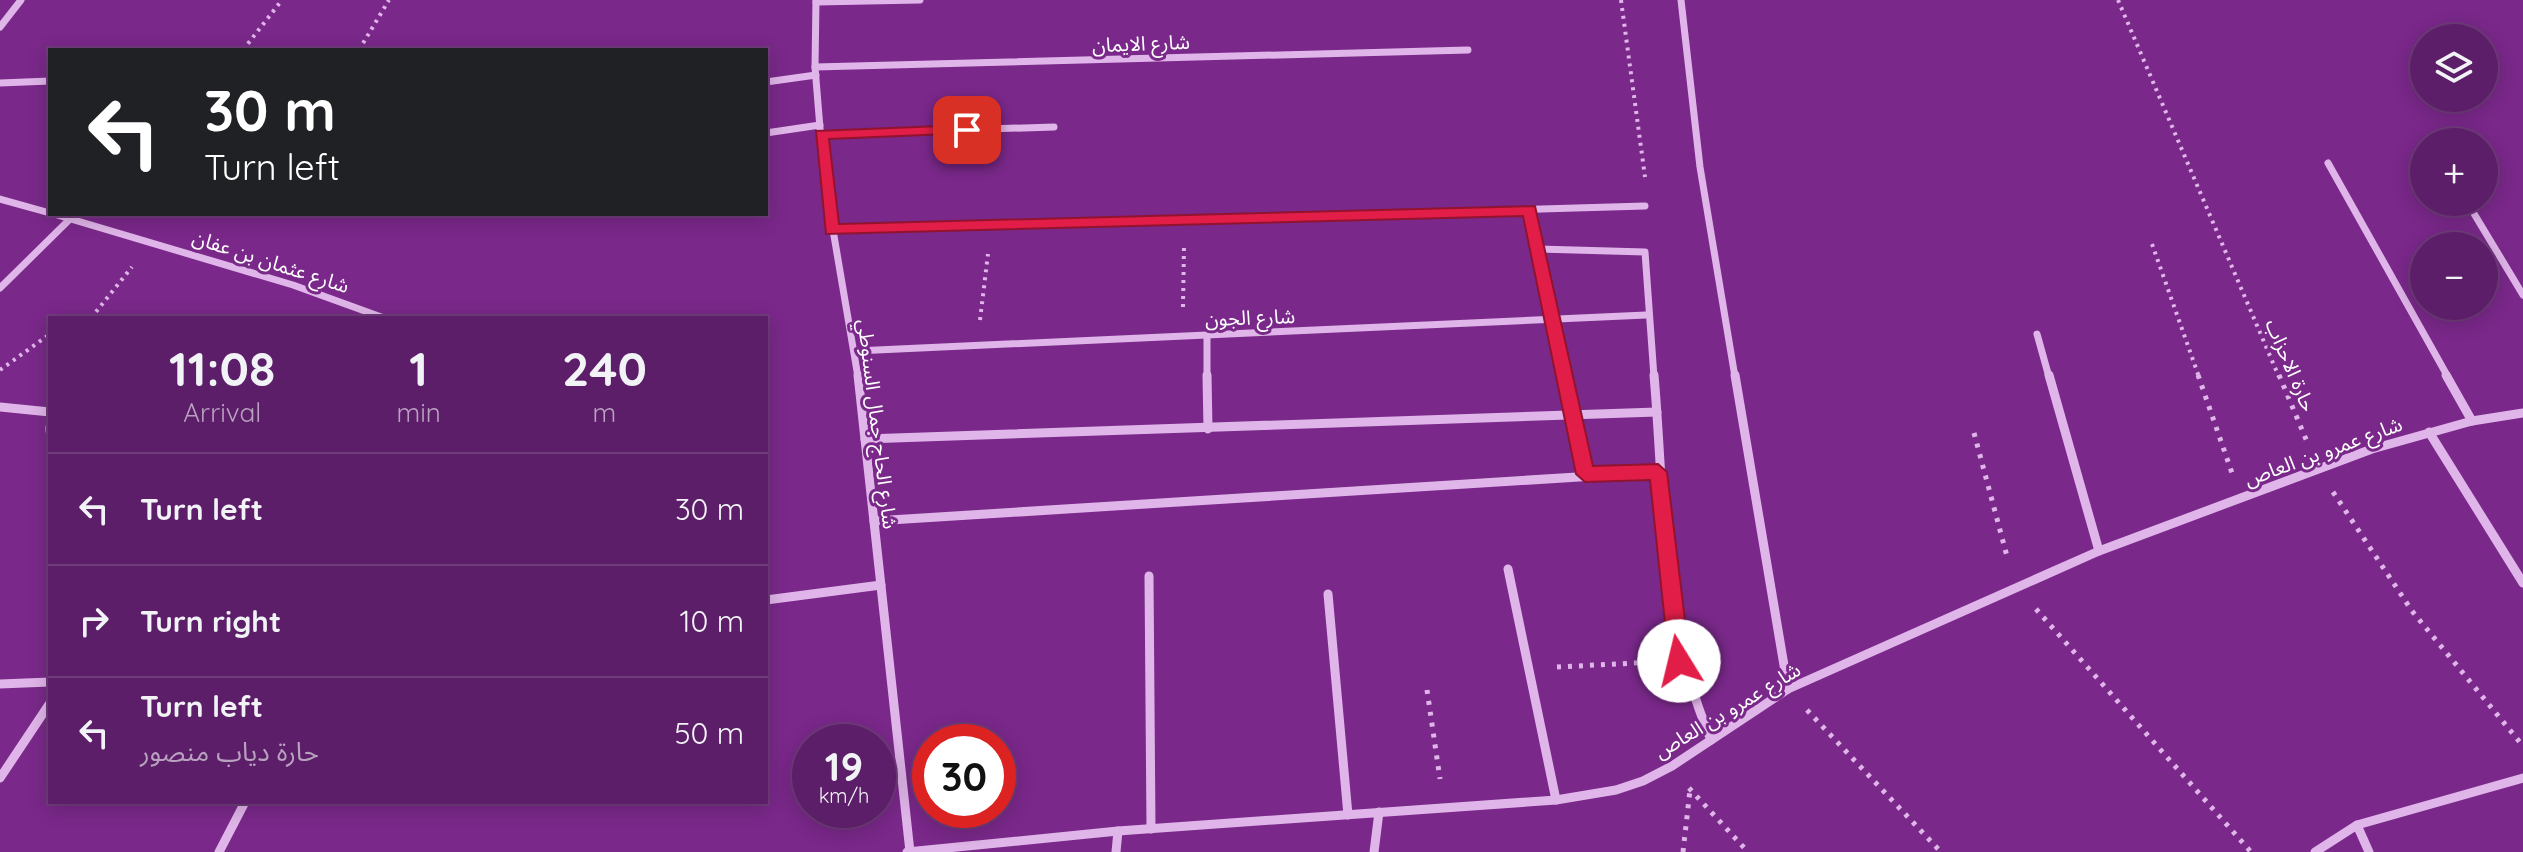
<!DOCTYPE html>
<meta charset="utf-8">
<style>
:root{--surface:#5c1e68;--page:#652b71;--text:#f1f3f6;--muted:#b8a2c0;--line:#713c7c}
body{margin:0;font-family:Quicksand,"Noto Sans Arabic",sans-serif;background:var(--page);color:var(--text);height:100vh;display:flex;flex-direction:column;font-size:30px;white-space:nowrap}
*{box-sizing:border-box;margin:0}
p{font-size:26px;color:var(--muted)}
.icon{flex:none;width:44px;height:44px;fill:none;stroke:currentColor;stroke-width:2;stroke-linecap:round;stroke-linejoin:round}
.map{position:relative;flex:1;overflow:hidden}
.details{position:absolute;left:48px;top:316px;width:720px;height:488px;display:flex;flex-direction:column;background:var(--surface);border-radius:0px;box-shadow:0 4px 20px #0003,0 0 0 2px var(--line)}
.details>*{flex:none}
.banner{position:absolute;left:48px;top:48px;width:720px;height:168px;border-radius:0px;box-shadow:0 4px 20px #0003,0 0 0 2px var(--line);background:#202124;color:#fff;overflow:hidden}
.tools{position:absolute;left:2410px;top:24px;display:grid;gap:16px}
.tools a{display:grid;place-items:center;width:88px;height:88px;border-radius:50%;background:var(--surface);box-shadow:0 4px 20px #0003,0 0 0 2px var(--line);font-size:40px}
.speed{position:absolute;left:792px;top:724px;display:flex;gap:16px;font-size:40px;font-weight:700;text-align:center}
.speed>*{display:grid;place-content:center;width:104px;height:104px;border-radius:50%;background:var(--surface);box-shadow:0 4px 20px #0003,0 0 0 2px var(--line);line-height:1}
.speed small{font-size:20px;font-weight:400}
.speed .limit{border:12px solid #d22;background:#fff;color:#111}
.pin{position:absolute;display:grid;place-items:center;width:68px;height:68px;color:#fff;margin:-34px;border-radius:16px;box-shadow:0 4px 12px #0006}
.me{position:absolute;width:88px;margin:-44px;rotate:351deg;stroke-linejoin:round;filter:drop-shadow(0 0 6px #0008)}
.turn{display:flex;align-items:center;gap:28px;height:168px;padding:0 24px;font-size:36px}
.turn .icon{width:104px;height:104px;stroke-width:2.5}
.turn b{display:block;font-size:56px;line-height:68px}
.eta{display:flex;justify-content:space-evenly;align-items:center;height:136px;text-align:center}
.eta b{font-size:48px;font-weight:700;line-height:56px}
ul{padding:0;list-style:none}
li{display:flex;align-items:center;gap:24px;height:112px;padding:0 24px;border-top:2px solid var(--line)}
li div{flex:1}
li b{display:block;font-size:30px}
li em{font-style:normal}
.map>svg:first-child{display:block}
</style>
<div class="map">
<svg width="2523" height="852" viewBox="0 0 2523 852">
<rect width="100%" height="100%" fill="#7a288a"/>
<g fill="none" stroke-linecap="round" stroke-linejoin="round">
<g stroke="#e0b5e9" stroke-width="4" stroke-dasharray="3 5" stroke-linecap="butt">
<path d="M 1621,0 L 1645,177"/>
<path d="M 2118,0 L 2279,377"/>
<path d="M 243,50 L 282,0"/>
<path d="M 359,50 L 389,0"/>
<path d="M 2152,244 L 2199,377"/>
<path d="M 1183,307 L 1184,245"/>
<path d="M 91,318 L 132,267"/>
<path d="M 980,320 L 988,254"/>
<path d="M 0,370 L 50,334"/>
</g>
<g stroke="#e0b5e9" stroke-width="5" stroke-dasharray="4 7" stroke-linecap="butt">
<path d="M 2198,375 L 2232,473"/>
<path d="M 2279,375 L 2308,444"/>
<path d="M 1974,433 L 2008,560"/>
<path d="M 2333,492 L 2412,611 L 2523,746"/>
<path d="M 2036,609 L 2251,852"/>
<path d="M 1557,667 L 1655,662"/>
<path d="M 1427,690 L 1440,779"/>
<path d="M 1807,710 L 1941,852"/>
<path d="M 1689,788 L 1748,852"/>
<path d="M 1683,852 L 1690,790"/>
</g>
<g stroke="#e0b5e9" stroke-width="7">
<path d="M 816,0 L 815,67 L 824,177 L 858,377"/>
<path d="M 1681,0 L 1700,167 L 1735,377"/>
<path d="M 816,2 L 920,0"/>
<path d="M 0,27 L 21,0"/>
<path d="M 815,67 L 1468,50"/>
<path d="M 766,82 L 816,75"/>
<path d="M 0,83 L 50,81"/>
<path d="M 766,133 L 820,125"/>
<path d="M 821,134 L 1054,127"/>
<path d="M 2328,163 L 2448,377"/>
<path d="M 0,199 L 50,213"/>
<path d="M 2467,202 L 2523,295"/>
<path d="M 1530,210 L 1565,377"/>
<path d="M 54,214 L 293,285 L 384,318"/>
<path d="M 832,230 L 1645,206"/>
<path d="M 1538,249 L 1645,252 L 1654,377"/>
<path d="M 0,288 L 70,219"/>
<path d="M 2037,334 L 2049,377"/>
<path d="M 1207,335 L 1207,377"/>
<path d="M 855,351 L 1646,315"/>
</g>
<g stroke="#e0b5e9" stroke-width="9">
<path d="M 858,375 L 910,852"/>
<path d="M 1207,375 L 1208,429"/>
<path d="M 1564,375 L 1585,474"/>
<path d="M 1654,375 C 1665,502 1660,620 1711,740"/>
<path d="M 1735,375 L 1788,689"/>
<path d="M 2049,375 L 2099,551"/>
<path d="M 2446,375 L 2472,421"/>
<path d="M 0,407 L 50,412"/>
<path d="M 50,427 L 50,431"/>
<path d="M 2429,432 L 2523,583"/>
<path d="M 865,439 L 1657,412"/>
<path d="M 874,521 L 1658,472"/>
<path d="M 1508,569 L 1556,800"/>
<path d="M 1149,576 L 1151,829"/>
<path d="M 1328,594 L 1348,815"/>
<path d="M 766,600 L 881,585"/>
<path d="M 0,684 L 50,682"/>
<path d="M 0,778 L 50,703"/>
<path d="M 2357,825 L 2369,852"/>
<path d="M 219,852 L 245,802"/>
<path d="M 907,852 L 1118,831 L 1556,800 L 1616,790 L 1643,781 L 1672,766 L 1788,689 L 2099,551 L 2372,449 L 2472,421 L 2523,413"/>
<path d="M 1116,852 L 1118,831"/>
<path d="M 1374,852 L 1379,812"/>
<path d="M 2315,852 L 2357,825 L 2523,778"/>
</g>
</g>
<path fill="#e11d48" stroke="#92132f" stroke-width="2" d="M 967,125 L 972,126 L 972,133 L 829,139 L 839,224 L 1535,206 L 1593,466 L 1658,464 L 1667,472 L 1690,661 L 1687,667 L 1679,670 L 1672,667 L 1669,661 L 1650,480 L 1585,482 L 1576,474 L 1523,216 L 826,234 L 816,131 Z"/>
<g text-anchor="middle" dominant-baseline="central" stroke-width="6" stroke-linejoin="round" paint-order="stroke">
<g font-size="20" fill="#fff" stroke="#7a288a">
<text transform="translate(1141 43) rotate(-2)">شارع الايمان</text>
<text transform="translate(271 261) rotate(18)">شارع عثمان بن عفان</text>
<text transform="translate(1250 317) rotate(-2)">شارع الجون</text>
<text transform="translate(2291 365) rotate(67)">حارة الاحزاب</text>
<text transform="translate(878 424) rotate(83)">شارع الحاج جمال السنوطي</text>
<text transform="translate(2323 451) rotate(-20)">شارع عمرو بن العاص</text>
<text transform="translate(1727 710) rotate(-31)">شارع عمرو بن العاص</text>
</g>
</g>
</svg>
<div class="tools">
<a><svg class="icon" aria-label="layers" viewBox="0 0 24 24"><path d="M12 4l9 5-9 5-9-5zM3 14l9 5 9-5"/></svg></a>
<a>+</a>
<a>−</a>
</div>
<div class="speed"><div>19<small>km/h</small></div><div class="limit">30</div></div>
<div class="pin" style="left:967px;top:130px;background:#d93025"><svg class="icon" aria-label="arrive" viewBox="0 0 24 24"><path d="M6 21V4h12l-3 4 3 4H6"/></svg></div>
<svg class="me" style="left:1679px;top:661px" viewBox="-20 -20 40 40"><circle r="19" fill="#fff"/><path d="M0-13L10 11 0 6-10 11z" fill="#e11d48"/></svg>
<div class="banner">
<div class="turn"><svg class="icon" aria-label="left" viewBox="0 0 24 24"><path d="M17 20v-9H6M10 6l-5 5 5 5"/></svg><div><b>30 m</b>Turn left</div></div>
</div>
<section class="details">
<div class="eta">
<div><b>11:08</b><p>Arrival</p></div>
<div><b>1</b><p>min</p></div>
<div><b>240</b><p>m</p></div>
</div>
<ul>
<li><svg class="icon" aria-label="left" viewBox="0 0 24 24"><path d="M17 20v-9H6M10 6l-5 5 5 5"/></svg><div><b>Turn left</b></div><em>30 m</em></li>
<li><svg class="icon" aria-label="right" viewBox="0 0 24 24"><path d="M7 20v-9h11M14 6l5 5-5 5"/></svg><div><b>Turn right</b></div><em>10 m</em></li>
<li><svg class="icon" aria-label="left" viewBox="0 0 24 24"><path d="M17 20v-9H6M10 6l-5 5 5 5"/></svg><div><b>Turn left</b><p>حارة دياب منصور</p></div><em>50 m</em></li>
</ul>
</section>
</div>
